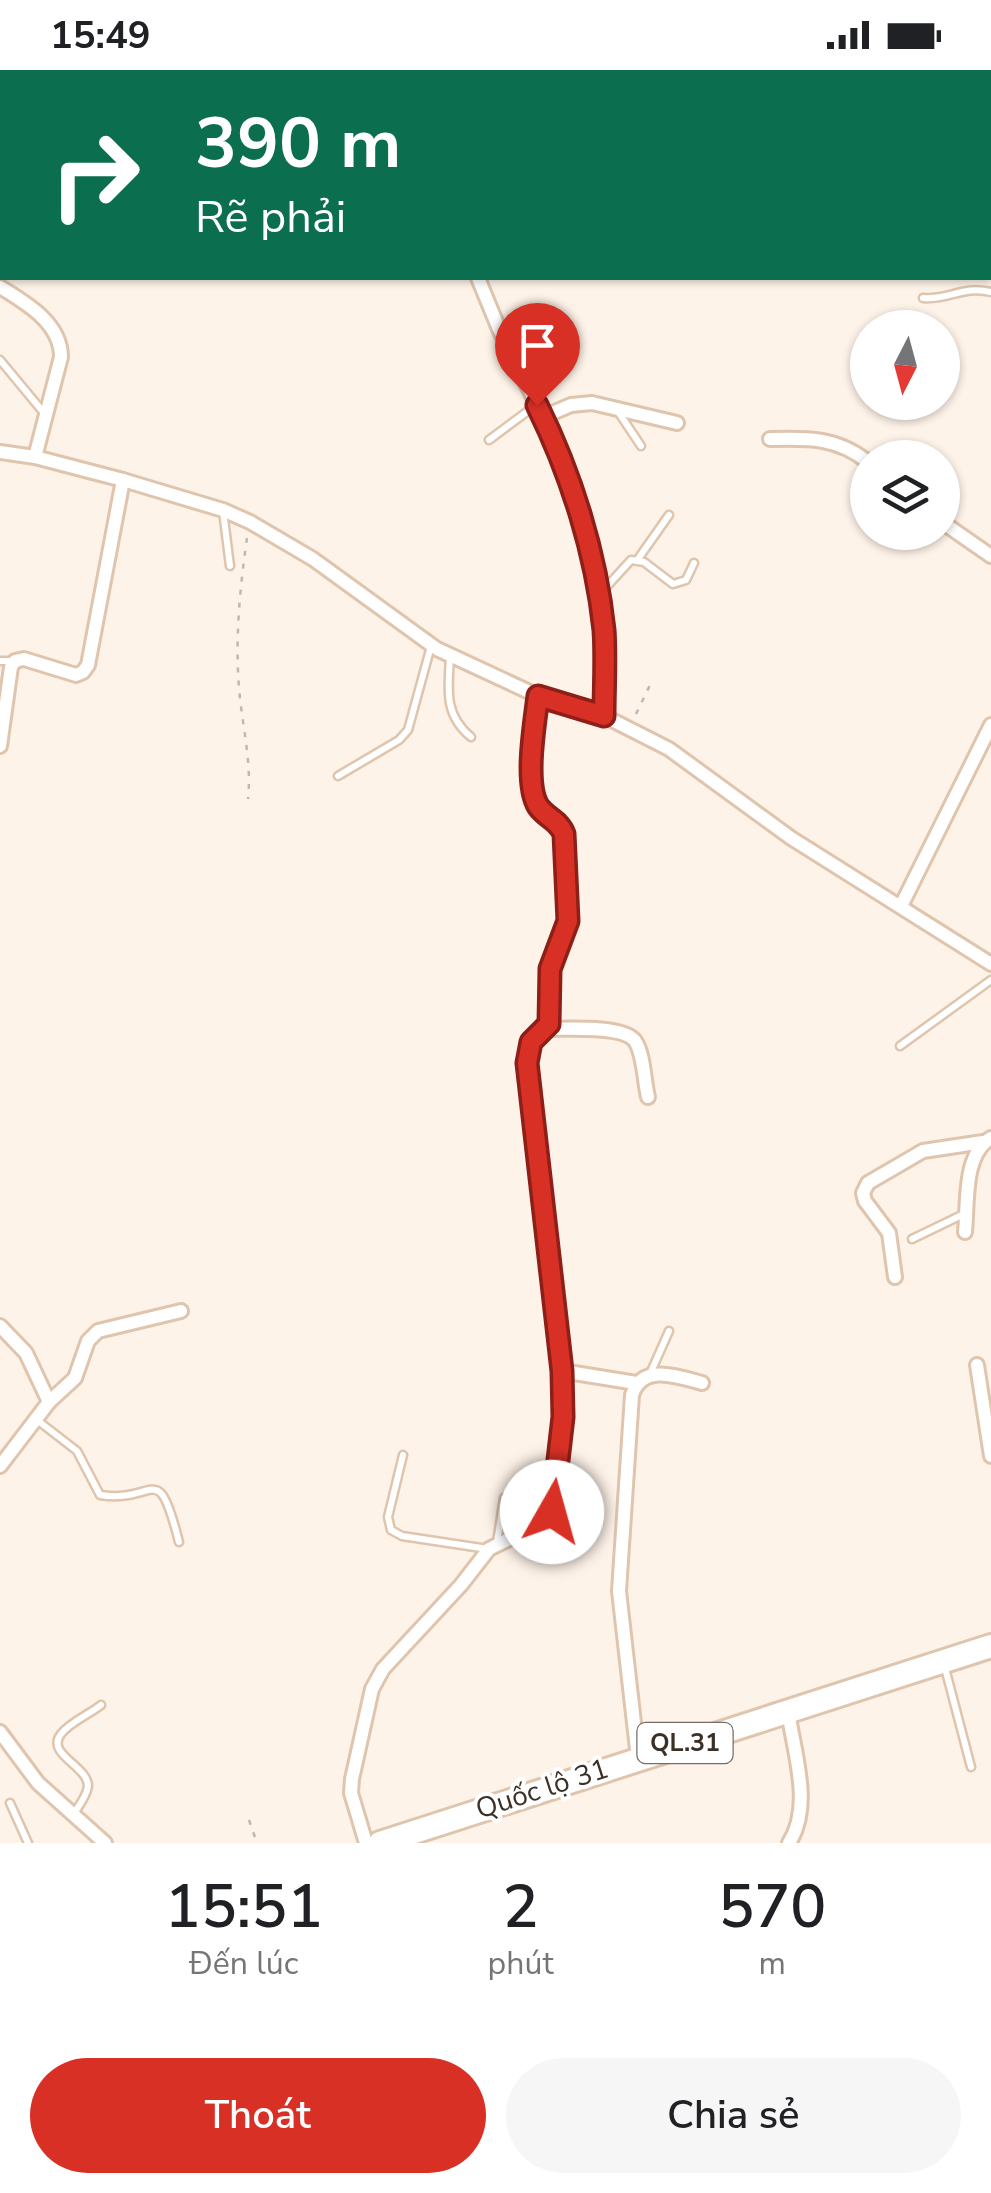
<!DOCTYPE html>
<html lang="vi">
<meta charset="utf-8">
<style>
:root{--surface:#fff;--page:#f6f6f6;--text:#202124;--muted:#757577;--accent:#d93025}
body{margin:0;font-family:"Nunito Sans",sans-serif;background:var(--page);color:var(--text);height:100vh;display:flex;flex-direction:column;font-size:38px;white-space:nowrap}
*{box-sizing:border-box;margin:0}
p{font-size:32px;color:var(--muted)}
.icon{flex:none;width:55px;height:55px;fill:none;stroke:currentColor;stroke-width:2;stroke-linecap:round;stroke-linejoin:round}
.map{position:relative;height:1773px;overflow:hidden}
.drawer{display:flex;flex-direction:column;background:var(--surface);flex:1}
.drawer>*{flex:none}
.hud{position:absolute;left:0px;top:0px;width:992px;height:210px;box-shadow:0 2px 8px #0004;background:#0b6e4f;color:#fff;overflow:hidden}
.needle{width:65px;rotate:186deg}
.buttons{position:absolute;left:850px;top:240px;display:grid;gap:20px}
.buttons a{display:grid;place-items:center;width:110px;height:110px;border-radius:50%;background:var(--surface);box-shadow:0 2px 8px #0004;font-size:50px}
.pin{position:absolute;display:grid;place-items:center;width:85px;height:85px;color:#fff;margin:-102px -42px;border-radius:50% 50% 50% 0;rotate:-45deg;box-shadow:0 0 10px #0007}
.pin .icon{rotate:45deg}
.me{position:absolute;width:110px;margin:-55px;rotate:7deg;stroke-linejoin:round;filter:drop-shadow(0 0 8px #0008)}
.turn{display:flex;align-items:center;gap:35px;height:210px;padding:0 30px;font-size:45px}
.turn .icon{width:130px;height:130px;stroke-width:2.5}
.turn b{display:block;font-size:70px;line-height:85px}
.eta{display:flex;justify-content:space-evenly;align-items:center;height:170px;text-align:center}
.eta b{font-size:60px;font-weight:600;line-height:70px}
.cta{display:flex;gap:20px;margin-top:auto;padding:20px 30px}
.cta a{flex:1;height:115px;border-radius:60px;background:var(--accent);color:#fff;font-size:40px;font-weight:600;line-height:115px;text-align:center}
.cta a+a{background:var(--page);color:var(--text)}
.status{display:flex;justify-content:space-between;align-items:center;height:70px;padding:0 50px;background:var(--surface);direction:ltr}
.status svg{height:28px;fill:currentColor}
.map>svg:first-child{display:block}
</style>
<div class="status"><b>15:49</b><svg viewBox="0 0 49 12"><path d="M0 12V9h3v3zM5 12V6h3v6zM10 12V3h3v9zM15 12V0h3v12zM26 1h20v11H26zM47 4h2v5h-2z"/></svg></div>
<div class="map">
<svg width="991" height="1773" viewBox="0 0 991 1773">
<rect width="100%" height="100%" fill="#fef3e9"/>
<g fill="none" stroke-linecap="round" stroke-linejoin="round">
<defs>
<g id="service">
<path d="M 923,228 C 950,230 963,215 991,222"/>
<path d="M 0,290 L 44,343"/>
<path d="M 619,343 L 641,376"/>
<path d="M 489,370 L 536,335"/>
<path d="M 223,441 L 230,496"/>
<path d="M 638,489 L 669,445"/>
<path d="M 600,524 L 631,490 L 644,492 L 673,514 L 686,510 L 694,493"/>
<path d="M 450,587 C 448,620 444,645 471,667"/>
<path d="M 0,591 L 14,591"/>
<path d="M 338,706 L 399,670 L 408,660 L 431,576"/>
<path d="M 900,976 L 991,910"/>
<path d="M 912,1169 L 966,1143"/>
<path d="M 650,1304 L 669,1261"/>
<path d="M 37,1350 L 77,1381 L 100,1425 C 157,1434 157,1386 179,1472"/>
<path d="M 403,1385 L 388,1447 L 391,1460 L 402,1466 L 488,1479"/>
<path d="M 497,1472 L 504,1428"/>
<path d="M 945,1598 L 971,1697"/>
<path d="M 10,1733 L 28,1773"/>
<path d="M 73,1745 C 78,1737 87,1726 88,1716 C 88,1696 45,1684 61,1664 C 70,1652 90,1644 101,1635"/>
</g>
<g id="minor">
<path d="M 455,0 L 456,2"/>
<path d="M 478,208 L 499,259 L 543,347 L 591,484 L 604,564 L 604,646"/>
<path d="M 0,217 C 26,233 61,253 61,287 L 35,387"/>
<path d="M 543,347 L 571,335 L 592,333 L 677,353"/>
<path d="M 770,369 C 808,368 837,367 868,392"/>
<path d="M 0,382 L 35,387 L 123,410 L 223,440 L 250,452 L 313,489 L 437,579 L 538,626 L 604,646 L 669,679 L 791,768 L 991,894"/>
<path d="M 942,452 L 991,486"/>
<path d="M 0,676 L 11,597 L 15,591 L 24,589 L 76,605 L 83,602 L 88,595 L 123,410"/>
<path d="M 901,836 L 991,655"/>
<path d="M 547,959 C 565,959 624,955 635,971 C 644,984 644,1011 648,1027"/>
<path d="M 965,1162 C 968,1133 963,1084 991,1068"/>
<path d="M 895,1207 L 889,1163 L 865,1131 L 863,1123 L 868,1113 L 923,1081 L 983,1072"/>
<path d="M 0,1256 L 26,1283 L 49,1332 L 0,1396"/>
<path d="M 977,1295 L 991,1386"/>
<path d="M 562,1301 L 636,1313"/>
<path d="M 49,1332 L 75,1308 L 88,1271 L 98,1261 L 181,1241"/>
<path d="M 788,1641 C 794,1683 813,1736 789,1773"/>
<path d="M 0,1662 L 38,1713 L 105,1773"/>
<path d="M 638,1688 L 619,1521 L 632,1325 C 642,1293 677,1306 702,1313"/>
<path d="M 366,1773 L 351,1723 L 352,1709 L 372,1619 L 383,1599 L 461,1515 L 489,1479 L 549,1449 L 553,1441 L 563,1347 L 562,1301 L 527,993 L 531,972 L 549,955 L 550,899 L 568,851 L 562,758 C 555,750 544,745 539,736 C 524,714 535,652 538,626"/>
</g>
<path id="trunk" d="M 380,1773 L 991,1576"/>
</defs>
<use href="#service" stroke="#dfc5ad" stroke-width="11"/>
<use href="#minor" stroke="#dfc5ad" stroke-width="18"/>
<use href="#trunk" stroke="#dfc5ad" stroke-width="28"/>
<g stroke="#c2b7ad" stroke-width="2.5" stroke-dasharray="5 8" stroke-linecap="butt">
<path d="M 247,468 C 240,517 235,568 239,618 C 242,655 252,692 248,729"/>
<path d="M 636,644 L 651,613"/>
<path d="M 249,1750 L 257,1773"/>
</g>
<use href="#service" stroke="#fff" stroke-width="6"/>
<use href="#minor" stroke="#fff" stroke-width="12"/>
<use href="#trunk" stroke="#fff" stroke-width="22"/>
</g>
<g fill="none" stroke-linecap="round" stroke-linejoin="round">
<defs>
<path id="route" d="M 537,335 C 571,404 596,483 604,560 C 606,588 604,618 604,646 L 538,626 C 535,652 524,713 538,736 C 546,748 559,750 564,764 L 568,851 L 550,899 L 549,954 L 531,972 L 527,993 L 562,1301 L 563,1347 L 552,1442"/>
</defs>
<use href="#route" stroke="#8d1f18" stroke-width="25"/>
<use href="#route" stroke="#d93025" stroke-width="18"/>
</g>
<g text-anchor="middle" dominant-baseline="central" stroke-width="8" stroke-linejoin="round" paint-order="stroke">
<rect fill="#fff" stroke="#756e68" stroke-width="2.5" x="637.5" y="1653" width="95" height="40" rx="8"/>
<g font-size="25" font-weight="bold" fill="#3a3027">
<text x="685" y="1673">QL.31</text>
</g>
<g font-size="28" fill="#3a3027" stroke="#fff">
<text transform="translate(542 1719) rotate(-18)">Quốc lộ 31</text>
</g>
</g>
</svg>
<div class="buttons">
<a><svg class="needle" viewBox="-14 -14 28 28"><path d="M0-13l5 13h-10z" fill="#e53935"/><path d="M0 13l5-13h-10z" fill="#757577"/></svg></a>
<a><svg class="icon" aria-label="layers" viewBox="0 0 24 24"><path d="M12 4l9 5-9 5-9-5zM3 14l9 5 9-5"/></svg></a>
</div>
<div class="pin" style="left:537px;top:335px;background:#d93025"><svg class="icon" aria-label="arrive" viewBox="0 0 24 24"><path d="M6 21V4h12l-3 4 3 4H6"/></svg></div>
<svg class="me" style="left:552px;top:1442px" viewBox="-20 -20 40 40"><circle r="19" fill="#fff"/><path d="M0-13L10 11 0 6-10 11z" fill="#d93025"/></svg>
<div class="hud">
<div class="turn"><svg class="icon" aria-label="right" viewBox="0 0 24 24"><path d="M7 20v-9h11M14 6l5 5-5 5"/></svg><div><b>390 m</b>Rẽ phải</div></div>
</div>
</div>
<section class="drawer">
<div class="eta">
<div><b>15:51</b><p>Đến lúc</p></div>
<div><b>2</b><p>phút</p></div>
<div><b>570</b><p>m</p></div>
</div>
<div class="cta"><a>Thoát</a><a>Chia sẻ</a></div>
</section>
